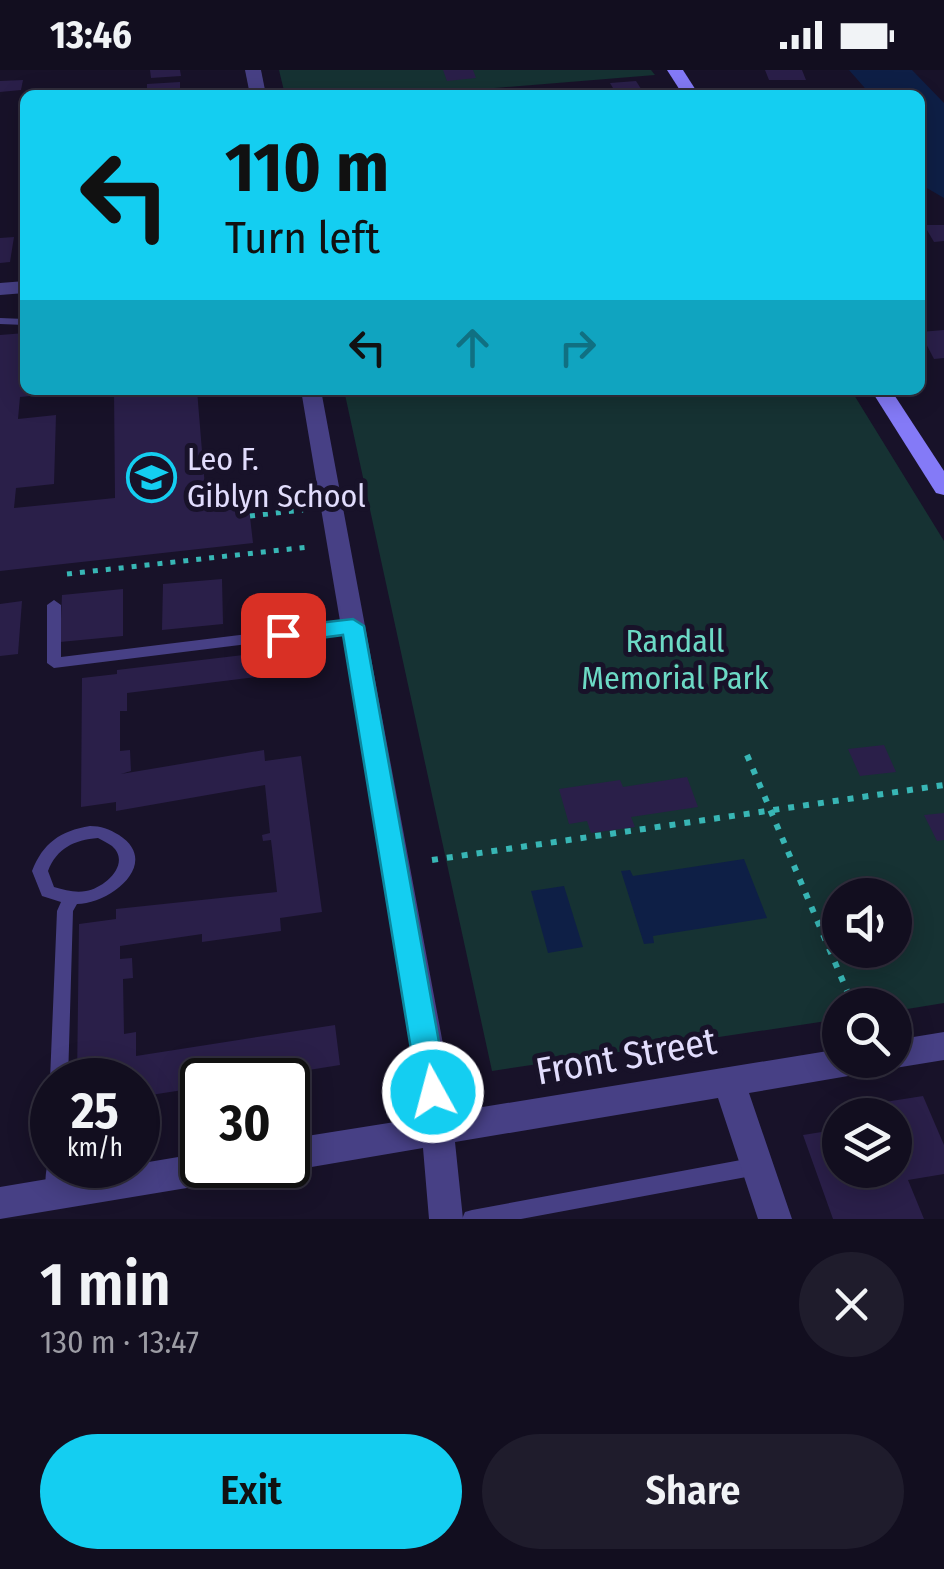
<!DOCTYPE html>
<meta charset="utf-8">
<style>
:root{--surface:#120e1f;--page:#1f1c2c;--text:#f1f3f6;--muted:#9c9ca4;--line:#312e3d;--accent:#14cef1}
body{margin:0;font-family:"Fira Sans Condensed",sans-serif;background:var(--page);color:var(--text);height:100vh;display:flex;flex-direction:column;font-size:38px;white-space:nowrap}
*{box-sizing:border-box;margin:0}
p{font-size:32px;color:var(--muted)}
.icon{flex:none;width:55px;height:55px;fill:none;stroke:currentColor;stroke-width:2;stroke-linecap:round;stroke-linejoin:round}
.map{position:relative;height:1149px;overflow:hidden}
.panel{display:flex;flex-direction:column;background:var(--surface);flex:1}
.panel>*{flex:none}
.top-card{position:absolute;left:20px;top:20px;width:905px;height:305px;border-radius:15px;box-shadow:0 5px 25px #0003,0 0 0 2px var(--line);background:#14cef1;color:#111;overflow:hidden}
.buttons{position:absolute;left:822px;top:808px;display:grid;gap:20px}
.buttons a{display:grid;place-items:center;width:90px;height:90px;border-radius:50%;background:var(--surface);box-shadow:0 5px 25px #0003,0 0 0 2px var(--line);font-size:50px}
.speed{position:absolute;left:30px;top:988px;display:flex;gap:20px;font-size:50px;font-weight:700;text-align:center}
.speed>*{display:grid;place-content:center;width:130px;height:130px;border-radius:50%;background:var(--surface);box-shadow:0 5px 25px #0003,0 0 0 2px var(--line);line-height:1}
.speed small{font-size:25px;font-weight:400}
.speed .limit{border:5px solid #111;border-radius:15px;background:#fff;color:#111}
.pin{position:absolute;display:grid;place-items:center;width:85px;height:85px;color:#fff;margin:-42px;border-radius:20px;box-shadow:0 5px 15px #0006}
.me{position:absolute;width:110px;margin:-55px;rotate:353deg;stroke-linejoin:round;filter:drop-shadow(0 0 8px #0008)}
.turn{display:flex;align-items:center;gap:35px;height:210px;padding:0 40px;font-size:45px}
.turn .icon{width:130px;height:130px;stroke-width:2.5}
.turn b{display:block;font-size:70px;line-height:85px}
.lanes{display:flex;align-items:center;height:95px;padding:0 40px;background:#0003;justify-content:center;gap:50px;direction:ltr}
.lanes .off{opacity:.35}
.round{display:grid;place-items:center;flex:none;width:105px;height:105px;border-radius:52px;background:var(--page)}
.headline{display:flex;align-items:center;justify-content:space-between;height:170px;padding:0 40px}
h1{font-size:60px;font-weight:600;line-height:75px}
.button{display:flex;gap:20px;margin-top:auto;padding:20px 40px}
.button a{flex:1;height:115px;border-radius:60px;background:var(--accent);color:#111;font-size:40px;font-weight:600;line-height:115px;text-align:center}
.button a+a{background:var(--page);color:var(--text)}
.status{display:flex;justify-content:space-between;align-items:center;height:70px;padding:0 50px;background:var(--surface);direction:ltr}
.status svg{height:28px;fill:currentColor}
.map>svg:first-child{display:block}
</style>
<div class="status"><b>13:46</b><svg viewBox="0 0 49 12"><path d="M0 12V9h3v3zM5 12V6h3v6zM10 12V3h3v9zM15 12V0h3v12zM26 1h20v11H26zM47 4h2v5h-2z"/></svg></div>
<div class="map">
<svg width="944" height="1149" viewBox="0 0 944 1149">
<rect width="100%" height="100%" fill="#181229"/>
<g fill="#163233" fill-rule="evenodd">
<path d="M 279,0 L 651,0 L 655,5 L 409,25 L 285,25 Z"/>
<path d="M 344,320 L 851,320 L 944,471 L 944,933 L 895,941 L 895,935 L 840,935 L 840,949 L 492,1001 ZM 840,825 L 895,825 L 895,880 L 840,880 Z"/>
</g>
<g fill="#0e1f46">
<path d="M 849,0 L 912,0 L 944,33 L 944,128 L 920,114 L 920,25 L 871,25 Z"/>
<path d="M 744,789 L 767,848 L 653,866 L 654,873 L 644,874 L 621,801 L 630,800 L 633,806 Z"/>
<path d="M 564,816 L 583,877 L 548,883 L 531,821 Z"/>
</g>
<g fill="#2a1f49">
<path d="M 150,0 L 180,0 L 181,6 L 151,8 Z"/>
<path d="M 443,0 L 473,0 L 476,8 L 447,11 Z"/>
<path d="M 765,0 L 802,0 L 806,10 L 769,10 Z"/>
<path d="M 23,10 L 21,20 L 0,22 L 0,11 Z"/>
<path d="M 636,11 L 645,25 L 617,25 L 610,13 Z"/>
<path d="M 180,12 L 180,25 L 147,25 L 147,14 Z"/>
<path d="M 924,155 L 944,155 L 944,171 L 934,172 Z"/>
<path d="M 14,167 L 10,192 L 0,193 L 0,168 Z"/>
<path d="M 944,260 L 944,288 L 934,289 L 920,262 Z"/>
<path d="M 25,263 L 25,320 L 31,320 L 30,326 L 20,327 L 18,349 L 56,345 L 54,414 L 16,418 L 14,438 L 115,428 L 114,320 L 197,320 L 207,442 L 249,438 L 253,473 L 0,501 L 0,265 Z"/>
<path d="M 222,509 L 223,554 L 162,560 L 163,514 Z"/>
<path d="M 123,519 L 123,566 L 60,572 L 62,525 Z"/>
<path d="M 22,531 L 18,584 L 0,586 L 0,534 Z"/>
<path d="M 285,580 L 288,603 L 127,623 L 127,641 L 120,641 L 120,681 L 130,680 L 131,701 L 121,704 L 264,680 L 265,691 L 301,686 L 322,842 L 280,848 L 281,861 L 202,872 L 202,864 L 120,876 L 120,889 L 132,888 L 133,908 L 123,909 L 124,964 L 136,962 L 136,986 L 335,955 L 340,995 L 246,1010 L 202,1010 L 202,1017 L 138,1027 L 138,1010 L 77,1010 L 79,854 L 116,849 L 116,839 L 277,822 L 271,770 L 263,771 L 262,765 L 270,763 L 265,715 L 116,741 L 116,732 L 81,737 L 82,608 L 117,604 L 117,600 Z"/>
<path d="M 884,675 L 896,702 L 860,706 L 848,679 Z"/>
<path d="M 687,707 L 698,737 L 631,747 L 635,757 L 591,763 L 587,751 L 569,754 L 559,719 L 620,710 L 623,717 Z"/>
<path d="M 944,743 L 944,770 L 937,771 L 924,745 Z"/>
<path d="M 923,1026 L 944,1075 L 944,1104 L 908,1110 L 924,1149 L 833,1149 L 803,1065 L 840,1059 L 840,1100 L 895,1100 L 895,1045 L 876,1045 L 872,1034 Z"/>
</g>
<g fill="none" stroke-linecap="round" stroke-linejoin="round">
<g stroke="#38b6b5" stroke-width="5" stroke-dasharray="5 8" stroke-linecap="butt">
<path d="M 250,446 L 303,440"/>
<path d="M 67,504 L 308,477"/>
</g>
<g stroke="#38b6b5" stroke-width="6" stroke-dasharray="6 9" stroke-linecap="butt">
<path d="M 747,685 L 853,935"/>
<path d="M 432,790 L 944,715"/>
</g>
<g fill="#474085" fill-rule="evenodd">
<path d="M 0,248 L 25,249 L 25,255 L 0,254 Z"/>
<path d="M 54,530 L 61,535 L 61,587 L 353,551 L 360,556 L 353,561 L 54,598 L 47,593 L 47,535 Z"/>
<path d="M 90,756 C 101,756 109,759 119,765 C 162,793 110,834 77,834 L 73,841 L 68,1010 L 52,1010 L 52,1015 L 50,1010 L 57,841 L 61,832 L 42,826 L 32,801 C 43,773 60,761 90,756 ZM 98,768 C 103,771 108,773 112,776 C 132,794 104,818 86,821 C 75,823 65,820 54,817 L 48,801 C 57,778 74,770 98,768 Z"/>
<path d="M 757,1087 L 764,1090 L 766,1096 L 764,1102 L 757,1105 L 521,1149 L 462,1149 L 465,1142 L 472,1140 Z"/>
<path d="M 52,1088 L 52,1095 L 65,1095 L 65,1123 L 63,1129 L 56,1132 L 49,1129 C 44,1118 44,1096 52,1088 Z"/>
</g>
<g fill="#474085" fill-rule="evenodd">
<path d="M 245,0 L 261,0 L 266,25 L 250,25 Z"/>
<path d="M 25,211 L 25,223 L 0,225 L 0,213 Z"/>
<path d="M 301,320 L 321,320 L 448,1001 L 452,1042 L 840,979 L 840,990 L 876,990 L 871,1000 L 860,1004 L 749,1023 L 792,1149 L 758,1149 L 718,1028 L 455,1072 L 463,1149 L 429,1149 L 423,1078 L 288,1101 L 276,1096 L 288,1095 L 288,1069 L 420,1048 L 416,1001 Z"/>
<path d="M 944,962 L 944,990 L 895,998 L 884,994 L 882,990 L 895,990 L 895,970 Z"/>
<path d="M 202,1083 L 202,1095 L 246,1095 L 241,1106 L 229,1111 L 0,1149 L 0,1117 Z"/>
</g>
<g fill="#847af7" fill-rule="evenodd">
<path d="M 667,0 L 683,0 L 699,25 L 683,25 Z"/>
<path d="M 871,320 L 891,320 L 944,401 L 944,425 L 936,423 Z"/>
</g>
</g>
<path fill="#14cef1" stroke="#0d869d" stroke-width="2.5" d="M 353,549 L 364,556 L 448,1022 L 443,1031 L 433,1035 L 423,1031 L 418,1022 L 343,565 L 283,573 L 272,565 L 283,557 Z"/>
<defs>
<symbol id="school-ring" viewBox="-11 -11 22 22"><circle r="9.5" fill="#181229" stroke="#14cef1" stroke-width="1.5"/><path d="M0-5L7-2L0 1L-7-2ZM-4 1L0 2.5L4 1V4Q0 6-4 4Z" fill="#14cef1"/></symbol>
</defs>
<g fill-rule="evenodd">
<use href="#school-ring" x="124" y="380" width="55" height="55"/>
</g>
<g text-anchor="middle" dominant-baseline="central" stroke-width="10" stroke-linejoin="round" paint-order="stroke">
<g font-size="32" fill="#e2ddfd" stroke="#181229" text-anchor="start">
<text x="187" y="389">Leo F.<tspan x="187" dy="37">Giblyn School</tspan></text>
</g>
<g font-size="32" fill="#6cdac5" stroke="#181229">
<text x="675" y="571">Randall<tspan x="675" dy="37">Memorial Park</tspan></text>
</g>
<g font-size="38" fill="#e2ddfd" stroke="#181229">
<text transform="translate(626 986) rotate(-10)">Front Street</text>
</g>
</g>
</svg>
<div class="buttons">
<a><svg class="icon" aria-label="sound" viewBox="0 0 24 24"><path d="M4 9h4l5-4v14l-5-4H4zM17 9q2 3 0 6"/></svg></a>
<a><svg class="icon" aria-label="search" viewBox="0 0 24 24"><circle cx="10" cy="10" r="6"/><path d="M15 15l6 6"/></svg></a>
<a><svg class="icon" aria-label="layers" viewBox="0 0 24 24"><path d="M12 4l9 5-9 5-9-5zM3 14l9 5 9-5"/></svg></a>
</div>
<div class="speed"><div>25<small>km/h</small></div><div class="limit">30</div></div>
<div class="pin" style="left:283px;top:565px;background:#d93025"><svg class="icon" aria-label="arrive" viewBox="0 0 24 24"><path d="M6 21V4h12l-3 4 3 4H6"/></svg></div>
<svg class="me" style="left:433px;top:1022px" viewBox="-20 -20 40 40"><circle r="17" fill="#14cef1" stroke="#fff" stroke-width="3"/><path d="M0-11L8 9 0 5-8 9z" fill="#fff"/></svg>
<div class="top-card">
<div class="turn"><svg class="icon" aria-label="left" viewBox="0 0 24 24"><path d="M17 20v-9H6M10 6l-5 5 5 5"/></svg><div><b>110 m</b>Turn left</div></div>
<div class="lanes"><svg class="icon" aria-label="left" viewBox="0 0 24 24"><path d="M17 20v-9H6M10 6l-5 5 5 5"/></svg><svg class="icon off" aria-label="ahead" viewBox="0 0 24 24"><path d="M12 20V5M6 11l6-6 6 6"/></svg><svg class="icon off" aria-label="right" viewBox="0 0 24 24"><path d="M7 20v-9h11M14 6l5 5-5 5"/></svg></div>
</div>
</div>
<section class="panel">
<div class="headline"><div><h1>1 min</h1><p>130 m · 13:47</p></div><a class="round"><svg class="icon" aria-label="close" viewBox="0 0 24 24"><path d="M6 6l12 12M18 6L6 18"/></svg></a></div>
<div class="button"><a>Exit</a><a>Share</a></div>
</section>
